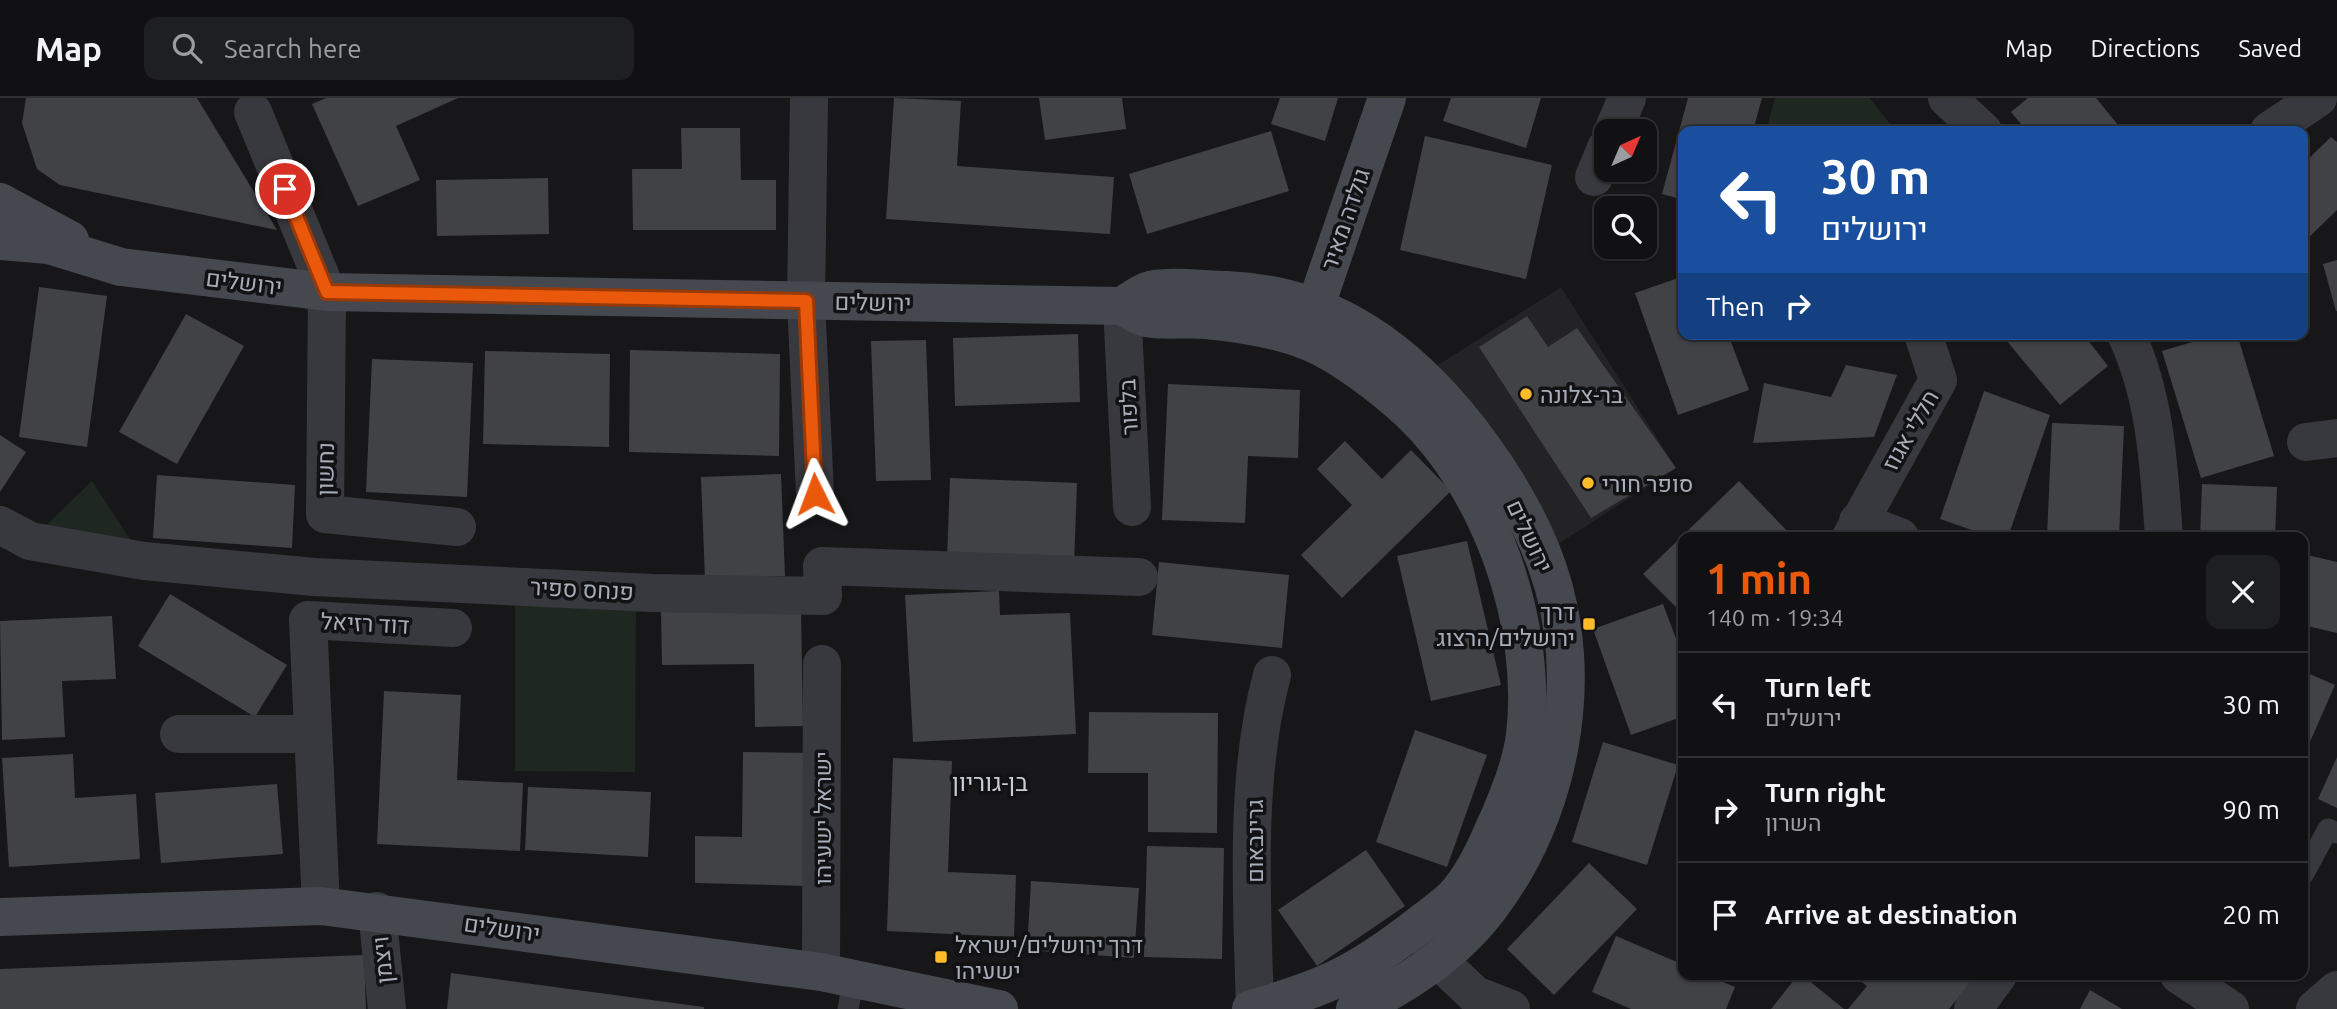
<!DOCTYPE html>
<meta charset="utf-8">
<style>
:root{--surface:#111113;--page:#1e1f21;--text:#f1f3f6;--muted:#9c9da0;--line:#303133;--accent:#ea580c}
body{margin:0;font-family:Ubuntu,Heebo,sans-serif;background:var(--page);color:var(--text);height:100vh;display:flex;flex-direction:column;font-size:26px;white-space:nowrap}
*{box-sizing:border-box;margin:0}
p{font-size:23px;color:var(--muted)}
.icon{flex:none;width:38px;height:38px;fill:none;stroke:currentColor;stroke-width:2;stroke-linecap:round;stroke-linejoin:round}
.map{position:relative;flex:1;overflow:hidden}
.sheet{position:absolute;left:1678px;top:434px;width:630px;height:448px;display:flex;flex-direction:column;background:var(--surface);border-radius:14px;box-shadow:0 2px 5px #0004,0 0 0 2px var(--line)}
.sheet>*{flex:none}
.top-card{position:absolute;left:1678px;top:28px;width:630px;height:214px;border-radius:14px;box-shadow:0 2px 5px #0004,0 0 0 2px var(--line);background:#1a4fa0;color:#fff;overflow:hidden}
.needle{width:46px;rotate:44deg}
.fabs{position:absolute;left:1594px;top:21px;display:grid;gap:14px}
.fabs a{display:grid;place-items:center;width:63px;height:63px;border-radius:14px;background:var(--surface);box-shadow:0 2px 5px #0004,0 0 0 2px var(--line);font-size:35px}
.pin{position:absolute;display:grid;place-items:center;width:60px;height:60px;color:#fff;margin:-30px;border:4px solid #fff;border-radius:50%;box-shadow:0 2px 7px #0007}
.me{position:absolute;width:77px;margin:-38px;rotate:357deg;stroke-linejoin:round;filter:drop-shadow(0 0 5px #0008)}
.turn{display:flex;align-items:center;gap:24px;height:147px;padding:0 28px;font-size:32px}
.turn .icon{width:91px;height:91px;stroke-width:2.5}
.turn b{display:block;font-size:49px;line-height:60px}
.then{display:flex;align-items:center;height:66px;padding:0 28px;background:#0003;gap:14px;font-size:26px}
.round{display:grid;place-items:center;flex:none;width:74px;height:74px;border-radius:14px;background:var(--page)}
.overview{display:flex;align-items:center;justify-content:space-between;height:119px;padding:0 28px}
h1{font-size:42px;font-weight:700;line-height:52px;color:var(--accent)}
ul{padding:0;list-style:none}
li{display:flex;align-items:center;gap:21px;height:105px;padding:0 28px;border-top:2px solid var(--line)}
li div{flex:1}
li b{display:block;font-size:26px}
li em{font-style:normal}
header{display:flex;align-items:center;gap:42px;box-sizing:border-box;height:98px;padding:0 35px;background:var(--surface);border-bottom:2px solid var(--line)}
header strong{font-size:33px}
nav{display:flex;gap:38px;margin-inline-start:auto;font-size:24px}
.search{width:490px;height:63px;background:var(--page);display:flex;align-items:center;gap:18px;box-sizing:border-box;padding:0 24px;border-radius:14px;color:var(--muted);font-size:26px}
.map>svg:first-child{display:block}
</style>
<header>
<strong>Map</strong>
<div class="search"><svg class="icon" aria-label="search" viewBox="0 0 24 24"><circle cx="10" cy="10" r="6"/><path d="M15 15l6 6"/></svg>Search here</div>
<nav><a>Map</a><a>Directions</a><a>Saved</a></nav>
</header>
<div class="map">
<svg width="2337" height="911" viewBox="0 0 2337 911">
<rect width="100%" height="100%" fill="#171719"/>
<path fill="#232326" d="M 1561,189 L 1676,370 L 1555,448 L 1438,267 Z"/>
<g fill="#1e2820">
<path d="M 1775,0 L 1870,0 L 1890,26 L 1876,33 L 1766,33 Z"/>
<path d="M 92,383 L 144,463 L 30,443 Z"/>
<path d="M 515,508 L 636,509 L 635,674 L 515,673 Z"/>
</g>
<g fill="#414246">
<path d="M 26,0 L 197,0 L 277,132 L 60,87 L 37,71 L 22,25 Z"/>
<path d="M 326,0 L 458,0 L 396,28 L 420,82 L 358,108 L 312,6 Z"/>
<path d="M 894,0 L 961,3 L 957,68 L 1114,79 L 1110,136 L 886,121 Z"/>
<path d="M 1039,0 L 1122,0 L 1126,31 L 1045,42 Z"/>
<path d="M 1280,0 L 1338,0 L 1325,43 L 1271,26 Z"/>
<path d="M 1451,0 L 1541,0 L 1526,50 L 1443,23 Z"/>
<path d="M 1688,0 L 1762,0 L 1753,33 L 1684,33 L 1684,102 L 1662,96 Z"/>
<path d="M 2028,0 L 2096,0 L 2123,33 L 2027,33 L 2011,14 Z"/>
<path d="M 681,30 L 740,30 L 741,82 L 776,82 L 776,132 L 633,132 L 632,71 L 682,71 Z"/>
<path d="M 1271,33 L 1289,93 L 1147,136 L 1129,76 Z"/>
<path d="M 1425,38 L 1552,67 L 1526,181 L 1400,152 Z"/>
<path d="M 2331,39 L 2337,44 L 2337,112 L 2303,145 L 2303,66 Z"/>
<path d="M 548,80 L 549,136 L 437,138 L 436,82 Z"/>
<path d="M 2337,162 L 2337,213 L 2336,213 L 2323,166 Z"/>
<path d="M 1684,178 L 1684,236 L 1728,236 L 1749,292 L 1678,317 L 1635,195 Z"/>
<path d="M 39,189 L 107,198 L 87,349 L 19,339 Z"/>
<path d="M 186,216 L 244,248 L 177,366 L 119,334 Z"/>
<path d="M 1527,218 L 1548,249 L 1577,230 L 1676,370 L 1591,420 L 1479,249 Z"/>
<path d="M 1078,236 L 1080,304 L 955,308 L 953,240 Z"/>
<path d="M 2001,236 L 2083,236 L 2108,268 L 2060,307 Z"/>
<path d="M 2219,236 L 2237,236 L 2274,358 L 2201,380 L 2162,253 Z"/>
<path d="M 926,242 L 931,382 L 876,383 L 871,243 Z"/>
<path d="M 630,252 L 780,256 L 779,358 L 629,354 Z"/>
<path d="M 485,253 L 610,256 L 609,349 L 483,346 Z"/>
<path d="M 372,261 L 473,265 L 467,399 L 366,394 Z"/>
<path d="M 1846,267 L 1897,277 L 1874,339 L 1753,345 L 1764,285 L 1831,299 Z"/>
<path d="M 1168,286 L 1300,292 L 1298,360 L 1248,358 L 1245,425 L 1162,422 Z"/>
<path d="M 1984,293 L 2050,317 L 2008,439 L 1992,439 L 1940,421 Z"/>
<path d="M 2052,325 L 2124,328 L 2119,439 L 2047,439 Z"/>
<path d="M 0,337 L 26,354 L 0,394 Z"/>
<path d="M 1345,343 L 1382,381 L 1411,352 L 1451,393 L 1342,500 L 1301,457 L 1352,407 L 1317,371 Z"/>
<path d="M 781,376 L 785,478 L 705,481 L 701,379 Z"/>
<path d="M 157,377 L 295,387 L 292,450 L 153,440 Z"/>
<path d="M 950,380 L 1077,385 L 1074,467 L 947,461 Z"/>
<path d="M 1739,383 L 1793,439 L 1684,439 L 1684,517 L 1643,476 Z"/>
<path d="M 2202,386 L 2277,389 L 2275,439 L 2200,439 Z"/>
<path d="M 1467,443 L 1501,587 L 1431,603 L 1397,458 Z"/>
<path d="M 2303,456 L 2337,464 L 2337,535 L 2303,527 Z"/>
<path d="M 1159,464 L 1289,477 L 1282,550 L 1152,537 Z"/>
<path d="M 999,493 L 1000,517 L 1070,515 L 1076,636 L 913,644 L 905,497 Z"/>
<path d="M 170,496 L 287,567 L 255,619 L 138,548 Z"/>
<path d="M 1663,506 L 1684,562 L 1684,618 L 1631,637 L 1593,531 Z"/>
<path d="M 801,511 L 803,628 L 755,629 L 754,566 L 662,567 L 661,513 Z"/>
<path d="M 112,518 L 116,581 L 62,583 L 65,639 L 2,642 L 0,523 Z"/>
<path d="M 2303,573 L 2335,587 L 2309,646 L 2303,644 Z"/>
<path d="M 384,593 L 461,597 L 457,682 L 523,685 L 520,753 L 377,746 Z"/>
<path d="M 1089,614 L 1218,615 L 1217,735 L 1148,734 L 1148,675 L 1088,675 Z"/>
<path d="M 1415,632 L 1487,657 L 1447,769 L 1376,744 Z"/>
<path d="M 1603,644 L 1678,667 L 1647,767 L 1572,744 Z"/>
<path d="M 743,654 L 810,655 L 808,788 L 695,785 L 695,738 L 742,739 Z"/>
<path d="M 73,656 L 75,700 L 136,696 L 140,761 L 9,769 L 2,660 Z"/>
<path d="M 2337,659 L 2337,710 L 2318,701 Z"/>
<path d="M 893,660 L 952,663 L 948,774 L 1016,777 L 1014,839 L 887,833 Z"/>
<path d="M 277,686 L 283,756 L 161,765 L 155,695 Z"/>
<path d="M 528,689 L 651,694 L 648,759 L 525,752 Z"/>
<path d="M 1147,748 L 1224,750 L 1222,861 L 1144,859 Z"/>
<path d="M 1366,752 L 1405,808 L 1317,868 L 1278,812 Z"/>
<path d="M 1589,765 L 1637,811 L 1554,897 L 1507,851 Z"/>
<path d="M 1031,783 L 1139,790 L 1134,860 L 1027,852 Z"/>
<path d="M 1616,838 L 1684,867 L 1684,877 L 1706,877 L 1735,889 L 1726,911 L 1631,911 L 1592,894 Z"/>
<path d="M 364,857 L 366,911 L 0,911 L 0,871 Z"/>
<path d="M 451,875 L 704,909 L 704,911 L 447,911 Z"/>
<path d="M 1798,877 L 1802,877 L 1844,911 L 1771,911 Z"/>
<path d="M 1854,877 L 1965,877 L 1972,883 L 1949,911 L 1848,911 L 1867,888 Z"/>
<path d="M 2090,892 L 2122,911 L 2080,911 Z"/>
</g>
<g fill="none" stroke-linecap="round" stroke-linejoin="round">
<g stroke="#38393f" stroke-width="21">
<path d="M 2303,777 L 2328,731 L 2337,735"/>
<path d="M 848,911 L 854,879"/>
</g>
<g stroke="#38393f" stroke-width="38">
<path d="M 809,0 L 806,203 L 815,396"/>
<path d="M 1947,0 L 1983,33"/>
<path d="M 253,14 L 327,194 L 325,416 L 457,429"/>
<path d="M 1613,33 L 1627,0"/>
<path d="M 2269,33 L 2318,0"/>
<path d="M 1594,79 L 1606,50"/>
<path d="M 1122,208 L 1132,409"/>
<path d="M 2126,236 C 2156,299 2159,371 2164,439"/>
<path d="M 2306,344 L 2337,340"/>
<path d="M 1858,423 L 1900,439"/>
<path d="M 0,427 L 30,443 L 144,463 L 314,479 L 652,495 L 823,498 L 822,468 L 1139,479"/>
<path d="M 1851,439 L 1938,282 L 1923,236"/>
<path d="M 179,636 L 313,636"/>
<path d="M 321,808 L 308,522 L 453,530"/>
<path d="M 377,813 L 387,911"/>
<path d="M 1422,832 L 1436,860 L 1475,897 L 1511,911"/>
<path d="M 821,874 L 822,566"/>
<path d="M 2179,877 L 2230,911"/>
<path d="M 1255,911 C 1252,804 1244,680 1272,577"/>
<path d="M 1973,911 L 1998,877"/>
<path d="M 2315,911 L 2337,892"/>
</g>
<g stroke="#45484f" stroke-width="38">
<path d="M 0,104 L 70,142"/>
<path d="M 0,143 L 49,147 L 121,169 L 327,194 L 1122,208 C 1129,212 1138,218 1146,220 C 1165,224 1187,220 1206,222 C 1239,225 1276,231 1307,243 C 1339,255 1385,291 1410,314 C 1491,391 1538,526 1525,637 C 1521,670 1506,705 1492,735 C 1483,756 1469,783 1453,800 C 1440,812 1424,823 1410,834 C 1352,878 1321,891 1251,911"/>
<path d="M 1122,208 C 1130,203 1141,194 1150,192 C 1170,187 1206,192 1227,192 C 1323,196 1394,242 1455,314 C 1492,358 1528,414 1547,468 C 1587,579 1561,717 1489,810 C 1456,854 1404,889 1355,911"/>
<path d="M 1310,234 L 1315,210 L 1387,0"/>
<path d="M 0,819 L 321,808 L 821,874 L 999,911"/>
</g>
</g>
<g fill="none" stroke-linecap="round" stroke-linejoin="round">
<defs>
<path id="route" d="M 285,91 L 327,194 L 806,203 L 815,396"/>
</defs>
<use href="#route" stroke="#983908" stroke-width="18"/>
<use href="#route" stroke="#ea580c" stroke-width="12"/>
</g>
<g fill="#ffbb29" stroke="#121214" stroke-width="2.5">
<circle cx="1526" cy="296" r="7"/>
<circle cx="1588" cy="385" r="7"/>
<rect x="1582" y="519" width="14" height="14" rx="3.5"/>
<rect x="934" y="852" width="14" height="14" rx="3.5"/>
</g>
<g text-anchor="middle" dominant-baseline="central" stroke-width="7" stroke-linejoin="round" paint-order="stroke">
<g font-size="23" fill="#a8adba" stroke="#121214">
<text transform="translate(1345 121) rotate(-71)">גולדה מאיר</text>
<text transform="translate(244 184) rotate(7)">ירושלים</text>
<text transform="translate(873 204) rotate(1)">ירושלים</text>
<text transform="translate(1128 309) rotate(-93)">בלפור</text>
<text transform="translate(1910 332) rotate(-60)">חללי אגוז</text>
<text transform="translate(325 371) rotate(-89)">נחשון</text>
<text transform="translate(1530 438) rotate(65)">ירושלים</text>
<text transform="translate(582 491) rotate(3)">פנחס ספיר</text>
<text transform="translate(365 525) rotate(3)">דוד רזיאל</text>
<text transform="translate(822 720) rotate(-90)">ישראל ישעיהו</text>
<text transform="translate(1254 743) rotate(-90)">גרינבאום</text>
<text transform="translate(502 830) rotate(8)">ירושלים</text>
<text transform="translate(382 862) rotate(-96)">ויצמן</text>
</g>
<g font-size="23" fill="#a8adba" stroke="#121214" text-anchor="start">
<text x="1540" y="296">בר-צלונה</text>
<text x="1602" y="385">סופר חורי</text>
<text x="1575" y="513" text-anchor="end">דרך<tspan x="1575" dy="26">ירושלים/הרצוג</tspan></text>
<text x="955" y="846">דרך ירושלים/ישראל<tspan x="955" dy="26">ישעיהו</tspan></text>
</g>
<g font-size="24" fill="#c9ccd6" stroke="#121214">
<text x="990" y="684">בן-גוריון</text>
</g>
</g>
</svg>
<div class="fabs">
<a><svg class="needle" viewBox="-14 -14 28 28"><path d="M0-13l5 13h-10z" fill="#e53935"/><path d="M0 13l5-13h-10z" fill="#9c9da0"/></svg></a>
<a><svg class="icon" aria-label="search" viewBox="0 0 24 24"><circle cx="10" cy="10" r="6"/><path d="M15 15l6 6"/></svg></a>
</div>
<div class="pin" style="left:285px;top:91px;background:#d93025"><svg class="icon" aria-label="arrive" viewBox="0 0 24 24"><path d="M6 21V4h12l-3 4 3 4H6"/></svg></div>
<svg class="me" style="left:815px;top:396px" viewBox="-20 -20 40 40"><path d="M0-17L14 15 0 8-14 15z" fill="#ea580c" stroke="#fff" stroke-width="4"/></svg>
<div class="top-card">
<div class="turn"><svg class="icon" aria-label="left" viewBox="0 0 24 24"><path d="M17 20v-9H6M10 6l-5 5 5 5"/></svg><div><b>30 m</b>ירושלים</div></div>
<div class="then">Then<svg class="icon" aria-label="right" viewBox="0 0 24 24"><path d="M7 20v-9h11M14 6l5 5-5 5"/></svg></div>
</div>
<section class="sheet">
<div class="overview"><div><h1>1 min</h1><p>140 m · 19:34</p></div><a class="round"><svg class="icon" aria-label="close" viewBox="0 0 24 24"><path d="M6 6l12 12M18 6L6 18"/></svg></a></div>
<ul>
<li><svg class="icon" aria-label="left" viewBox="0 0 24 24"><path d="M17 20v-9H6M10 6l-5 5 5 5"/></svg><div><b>Turn left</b><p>ירושלים</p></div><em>30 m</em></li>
<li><svg class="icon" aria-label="right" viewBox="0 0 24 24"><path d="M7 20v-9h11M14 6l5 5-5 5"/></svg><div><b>Turn right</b><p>השרון</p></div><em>90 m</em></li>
<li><svg class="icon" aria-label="arrive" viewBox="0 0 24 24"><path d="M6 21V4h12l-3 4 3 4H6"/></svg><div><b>Arrive at destination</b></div><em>20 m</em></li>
</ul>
</section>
</div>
